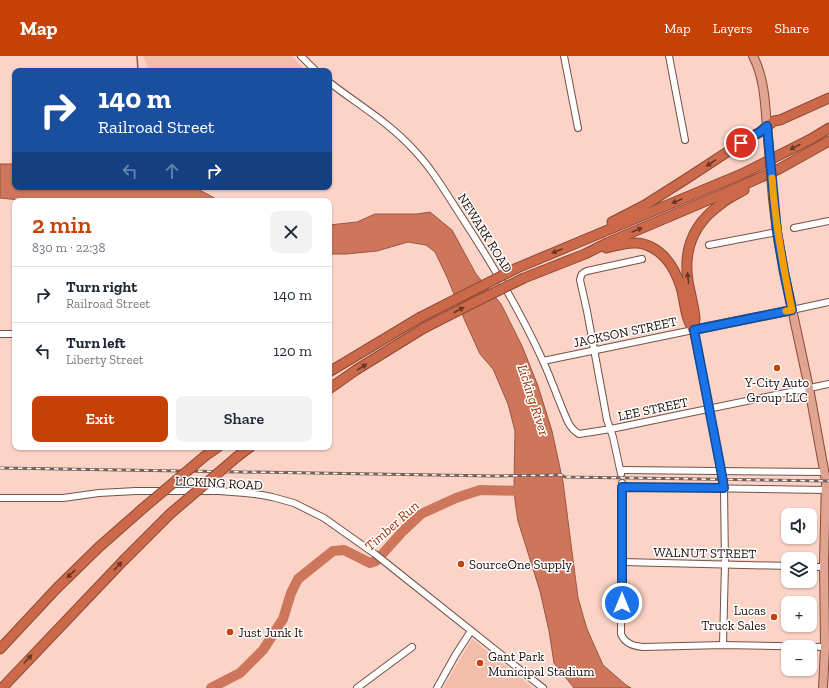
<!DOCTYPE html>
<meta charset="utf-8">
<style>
:root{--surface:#fff;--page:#f2f2f3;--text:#1f2937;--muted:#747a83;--line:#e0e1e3;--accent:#c74004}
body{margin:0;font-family:"Zilla Slab",serif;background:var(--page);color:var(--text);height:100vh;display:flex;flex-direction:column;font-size:15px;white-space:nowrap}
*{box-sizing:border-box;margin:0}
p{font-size:13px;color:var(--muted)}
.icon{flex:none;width:22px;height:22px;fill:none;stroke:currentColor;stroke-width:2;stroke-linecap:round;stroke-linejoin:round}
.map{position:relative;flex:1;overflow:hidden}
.details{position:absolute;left:12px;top:142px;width:320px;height:252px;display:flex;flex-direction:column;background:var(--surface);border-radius:8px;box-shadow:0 1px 3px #0004}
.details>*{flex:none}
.top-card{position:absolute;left:12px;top:12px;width:320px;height:122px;border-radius:8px;box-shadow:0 1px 3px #0004;background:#1a4fa0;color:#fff;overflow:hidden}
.buttons{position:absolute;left:781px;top:452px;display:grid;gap:8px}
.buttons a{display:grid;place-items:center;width:36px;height:36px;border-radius:8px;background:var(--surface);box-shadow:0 1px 3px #0004;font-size:20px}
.pin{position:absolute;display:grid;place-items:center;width:34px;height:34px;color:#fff;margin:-17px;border:2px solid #fff;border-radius:50%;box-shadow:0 1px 4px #0007}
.me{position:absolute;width:44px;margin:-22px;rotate:0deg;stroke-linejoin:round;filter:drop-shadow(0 0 3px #0008)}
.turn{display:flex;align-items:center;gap:14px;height:84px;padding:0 20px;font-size:18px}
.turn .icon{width:52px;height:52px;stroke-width:2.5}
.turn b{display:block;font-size:28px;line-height:34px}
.lanes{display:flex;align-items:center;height:38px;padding:0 20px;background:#0003;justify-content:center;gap:20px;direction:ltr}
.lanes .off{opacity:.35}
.round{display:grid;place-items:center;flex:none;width:42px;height:42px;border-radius:8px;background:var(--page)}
.overview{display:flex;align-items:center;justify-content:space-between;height:68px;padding:0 20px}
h1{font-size:24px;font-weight:600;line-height:30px;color:var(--accent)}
.button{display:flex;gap:8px;margin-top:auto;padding:8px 20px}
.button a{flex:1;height:46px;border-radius:8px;background:var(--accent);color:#fff;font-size:16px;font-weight:600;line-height:46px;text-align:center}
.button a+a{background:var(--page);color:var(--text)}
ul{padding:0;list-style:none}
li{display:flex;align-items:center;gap:12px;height:56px;padding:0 20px;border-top:1px solid var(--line)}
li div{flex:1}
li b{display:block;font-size:15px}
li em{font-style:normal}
header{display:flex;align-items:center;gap:24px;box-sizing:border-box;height:56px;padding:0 20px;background:var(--accent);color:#fff}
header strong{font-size:19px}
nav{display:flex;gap:22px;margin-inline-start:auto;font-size:14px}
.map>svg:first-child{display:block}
</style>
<header>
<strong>Map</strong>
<nav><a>Map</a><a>Layers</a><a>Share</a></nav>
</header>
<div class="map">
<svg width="829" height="632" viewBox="0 0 829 632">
<rect width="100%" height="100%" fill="#fcd4c7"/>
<g fill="#f4bcaa">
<path d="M 143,0 L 292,0 L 305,14 L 304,15 L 149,15 Z"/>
<path d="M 472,583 L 533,632 L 443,632 Z"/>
</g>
<g fill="#ce765b" stroke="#985642">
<path d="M 0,108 L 15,108 L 15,131 L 194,131 L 220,145 L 30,145 L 0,142 Z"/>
<path d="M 430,156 L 452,174 L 476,218 L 501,248 L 522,290 L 538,330 L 552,375 L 563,426 L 578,542 L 587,573 L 603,609 L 626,629 L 631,632 L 574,632 L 554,607 L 549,575 L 540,535 L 518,465 L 515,445 L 514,426 L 515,375 L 508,348 L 493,313 L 480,298 L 465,265 L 447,221 L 435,196 L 426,189 L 408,186 L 377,195 L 346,198 L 329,198 L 329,169 L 357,166 L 375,158 L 417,158 Z"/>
</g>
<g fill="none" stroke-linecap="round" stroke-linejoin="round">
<path stroke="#985642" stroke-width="1.5" d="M 137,0 L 138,15"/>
<path stroke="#ce765b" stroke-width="10" d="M 211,632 L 240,617 L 263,594 L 283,563 L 291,537 L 298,523 L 333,495 L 344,494 L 370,507 L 376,505 L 403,475 L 421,458 L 456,442 L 480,434 L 527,435"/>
<defs>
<g id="minor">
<path d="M 301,0 L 316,15"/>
<path d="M 564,0 L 578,72"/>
<path d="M 669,0 L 685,84"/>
<path d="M 329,26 C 357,48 390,67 414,94 C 433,114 446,137 461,160 C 491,206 520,254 543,305 C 552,325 559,346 568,366 C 571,372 574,375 579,378 L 611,373 L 829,328"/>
<path d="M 794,172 L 829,165"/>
<path d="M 709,189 L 777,176"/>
<path d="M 792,254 L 829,246"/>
<path d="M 0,278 L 15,278"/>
<path d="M 543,305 L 693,274 L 721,414 L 724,433 L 725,508 L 723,589"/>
<path d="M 621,414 L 825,416"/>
<path d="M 621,418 L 613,381 L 607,364 L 587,255 L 580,224 C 581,218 582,217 587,215 L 642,203"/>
<path d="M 622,427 L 621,578 C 625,588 634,590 643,591 L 723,589 L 825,591"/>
<path d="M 622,431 L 826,434"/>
<path d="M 0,442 L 63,442 L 99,437 L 136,435 L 219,435 L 245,437 L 262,439 L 272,441 L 294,447 L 324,462 L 375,498 L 543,632"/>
<path d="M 622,506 L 788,510"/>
<path d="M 810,511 L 824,511"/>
<path d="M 357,632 L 412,591"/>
<path d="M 437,632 L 456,598 L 471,575"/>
</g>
<g id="major">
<path d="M 753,0 C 766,25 765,54 768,82"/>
<path d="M 773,143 L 777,176 L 784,216 L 809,332 L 826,425 L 824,507 L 825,591 L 823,632"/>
<path d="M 693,274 L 792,254"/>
</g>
<g id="highway">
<path d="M 612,166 L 645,149 L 686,123 L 741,87 L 760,76 L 774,65 L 780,64 L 829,42"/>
<path d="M 606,192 C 616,190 626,186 636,187 C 641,187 647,189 651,191 C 669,200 677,217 682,235 C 684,244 685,254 688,263 C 689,267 692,270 693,274"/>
<path d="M 517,212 L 744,117 L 811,83 L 829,72"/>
<path d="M 524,222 L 585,198 L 607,187 L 739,131 L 779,113 L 829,85"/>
<path d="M 693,274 C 694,270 695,266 695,262 C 694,250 690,237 688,225 C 683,193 694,167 721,148 C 728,142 737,138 744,134"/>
<path d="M 329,316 L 419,262"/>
<path d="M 329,333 L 356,314 L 424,272"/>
<path d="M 205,400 L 218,391"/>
<path d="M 238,400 L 250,391"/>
<path d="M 0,593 L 57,532 L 99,491 L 141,454"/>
<path d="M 2,632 L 123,505 L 170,458"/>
</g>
</defs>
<use href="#minor" stroke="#745248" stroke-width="8"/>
<use href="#major" stroke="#8d4933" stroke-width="10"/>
<use href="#highway" stroke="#8d4933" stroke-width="11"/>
<use href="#minor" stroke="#fff" stroke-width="6"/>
<use href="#major" stroke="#e0a592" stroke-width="8"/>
<use href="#highway" stroke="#cb694a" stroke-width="9"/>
<defs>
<path id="rail" d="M 0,412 L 495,420 L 561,419 L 565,421 L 829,425"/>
</defs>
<use href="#rail" stroke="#796059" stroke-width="3"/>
<use href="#rail" stroke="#fff" stroke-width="1.5" stroke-dasharray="4.5" stroke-linecap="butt"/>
<defs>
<path id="major-bridge" d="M 768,82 L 773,143"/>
<g id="highway-bridge">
<path d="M 419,262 L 517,212"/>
<path d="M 424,272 L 473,247 L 524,222"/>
<path d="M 141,454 L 205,400"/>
<path d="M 170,458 L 238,400"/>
</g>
</defs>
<use href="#major-bridge" stroke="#8d4933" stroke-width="10" stroke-linecap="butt"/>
<use href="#highway-bridge" stroke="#8d4933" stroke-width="11" stroke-linecap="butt"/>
<use href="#major-bridge" stroke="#e0a592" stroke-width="8"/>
<use href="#highway-bridge" stroke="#cb694a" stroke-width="9"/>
</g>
<defs><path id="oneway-solid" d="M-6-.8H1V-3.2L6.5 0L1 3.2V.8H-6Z"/></defs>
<g fill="#6a3626">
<use href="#oneway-solid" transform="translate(795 91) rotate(153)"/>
<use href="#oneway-solid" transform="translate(711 107) rotate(146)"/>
<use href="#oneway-solid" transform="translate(677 145) rotate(157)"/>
<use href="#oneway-solid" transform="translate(637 174) rotate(-23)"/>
<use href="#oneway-solid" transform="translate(557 195) rotate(157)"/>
<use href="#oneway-solid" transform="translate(688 222) rotate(-97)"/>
<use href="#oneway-solid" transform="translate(459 254) rotate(-28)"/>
<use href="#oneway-solid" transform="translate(362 311) rotate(-32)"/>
<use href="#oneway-solid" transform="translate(118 510) rotate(-46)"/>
<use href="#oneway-solid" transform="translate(71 518) rotate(136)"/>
<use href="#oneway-solid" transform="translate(28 603) rotate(-46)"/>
</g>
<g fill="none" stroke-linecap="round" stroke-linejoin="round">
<defs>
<path id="route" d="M 622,547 L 622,431 L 724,432 L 721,414 L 694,274 L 792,254 L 784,216 L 777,176 L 767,70 L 760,76 L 741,87"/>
</defs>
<use href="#route" stroke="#114b97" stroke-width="10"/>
<use href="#route" stroke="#1a73e8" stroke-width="7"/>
<path stroke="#f59e0b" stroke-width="7" d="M 772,122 C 775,167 783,210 792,254 L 786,255"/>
</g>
<g fill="#c74004" stroke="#fff" stroke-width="1.5">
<circle cx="777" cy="312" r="4"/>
<circle cx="461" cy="508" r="4"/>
<circle cx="774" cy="561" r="4"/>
<circle cx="230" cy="576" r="4"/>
<circle cx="480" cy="607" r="4"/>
</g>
<g text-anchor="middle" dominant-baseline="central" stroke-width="3" stroke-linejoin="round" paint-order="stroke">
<g font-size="13" fill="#1a0d09" stroke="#fff">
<text transform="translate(485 177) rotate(58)">NEWARK ROAD</text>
<text transform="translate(625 276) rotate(-12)">JACKSON STREET</text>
<text transform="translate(653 353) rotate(-12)">LEE STREET</text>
<text transform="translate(219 427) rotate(3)">LICKING ROAD</text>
<text transform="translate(705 497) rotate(1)">WALNUT STREET</text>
</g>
<g font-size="13" fill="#1a0d09" stroke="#fff" text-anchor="start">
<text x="777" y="326" text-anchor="middle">Y-City Auto<tspan x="777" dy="15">Group LLC</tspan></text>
<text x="469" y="508">SourceOne Supply</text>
<text x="766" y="554" text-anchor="end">Lucas<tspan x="766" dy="15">Truck Sales</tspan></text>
<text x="238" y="576">Just Junk It</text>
<text x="488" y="600">Gant Park<tspan x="488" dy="15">Municipal Stadium</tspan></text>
</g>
<g font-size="14" font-style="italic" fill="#982f03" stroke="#fff">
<text transform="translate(533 344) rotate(72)">Licking River</text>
<text transform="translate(392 470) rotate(-42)">Timber Run</text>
</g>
</g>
</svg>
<div class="buttons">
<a><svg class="icon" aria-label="sound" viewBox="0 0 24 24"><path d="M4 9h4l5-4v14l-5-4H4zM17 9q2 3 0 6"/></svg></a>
<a><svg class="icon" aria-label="layers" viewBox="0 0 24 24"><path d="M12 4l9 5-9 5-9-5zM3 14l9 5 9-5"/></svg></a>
<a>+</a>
<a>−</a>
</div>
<div class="pin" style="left:741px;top:87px;background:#d93025"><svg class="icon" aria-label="arrive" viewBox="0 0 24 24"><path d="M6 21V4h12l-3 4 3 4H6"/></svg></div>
<svg class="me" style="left:622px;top:547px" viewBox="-20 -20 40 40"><circle r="17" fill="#1a73e8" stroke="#fff" stroke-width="3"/><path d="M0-11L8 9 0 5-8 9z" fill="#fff"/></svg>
<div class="top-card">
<div class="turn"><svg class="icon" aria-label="right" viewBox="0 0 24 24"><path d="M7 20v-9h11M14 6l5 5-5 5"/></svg><div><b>140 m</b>Railroad Street</div></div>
<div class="lanes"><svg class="icon off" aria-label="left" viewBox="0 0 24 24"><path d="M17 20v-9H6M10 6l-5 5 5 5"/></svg><svg class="icon off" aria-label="ahead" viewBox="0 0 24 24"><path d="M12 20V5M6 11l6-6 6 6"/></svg><svg class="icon" aria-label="right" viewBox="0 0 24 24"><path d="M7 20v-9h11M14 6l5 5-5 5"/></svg></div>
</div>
<section class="details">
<div class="overview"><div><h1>2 min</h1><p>830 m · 22:38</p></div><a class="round"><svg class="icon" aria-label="close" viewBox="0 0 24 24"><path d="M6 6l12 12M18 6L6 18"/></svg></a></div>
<ul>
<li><svg class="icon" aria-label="right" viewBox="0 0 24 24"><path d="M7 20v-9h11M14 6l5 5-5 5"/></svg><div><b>Turn right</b><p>Railroad Street</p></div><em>140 m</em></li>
<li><svg class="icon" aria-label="left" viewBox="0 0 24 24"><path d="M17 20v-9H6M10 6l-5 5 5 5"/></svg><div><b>Turn left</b><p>Liberty Street</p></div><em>120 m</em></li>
</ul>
<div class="button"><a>Exit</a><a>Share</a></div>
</section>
</div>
